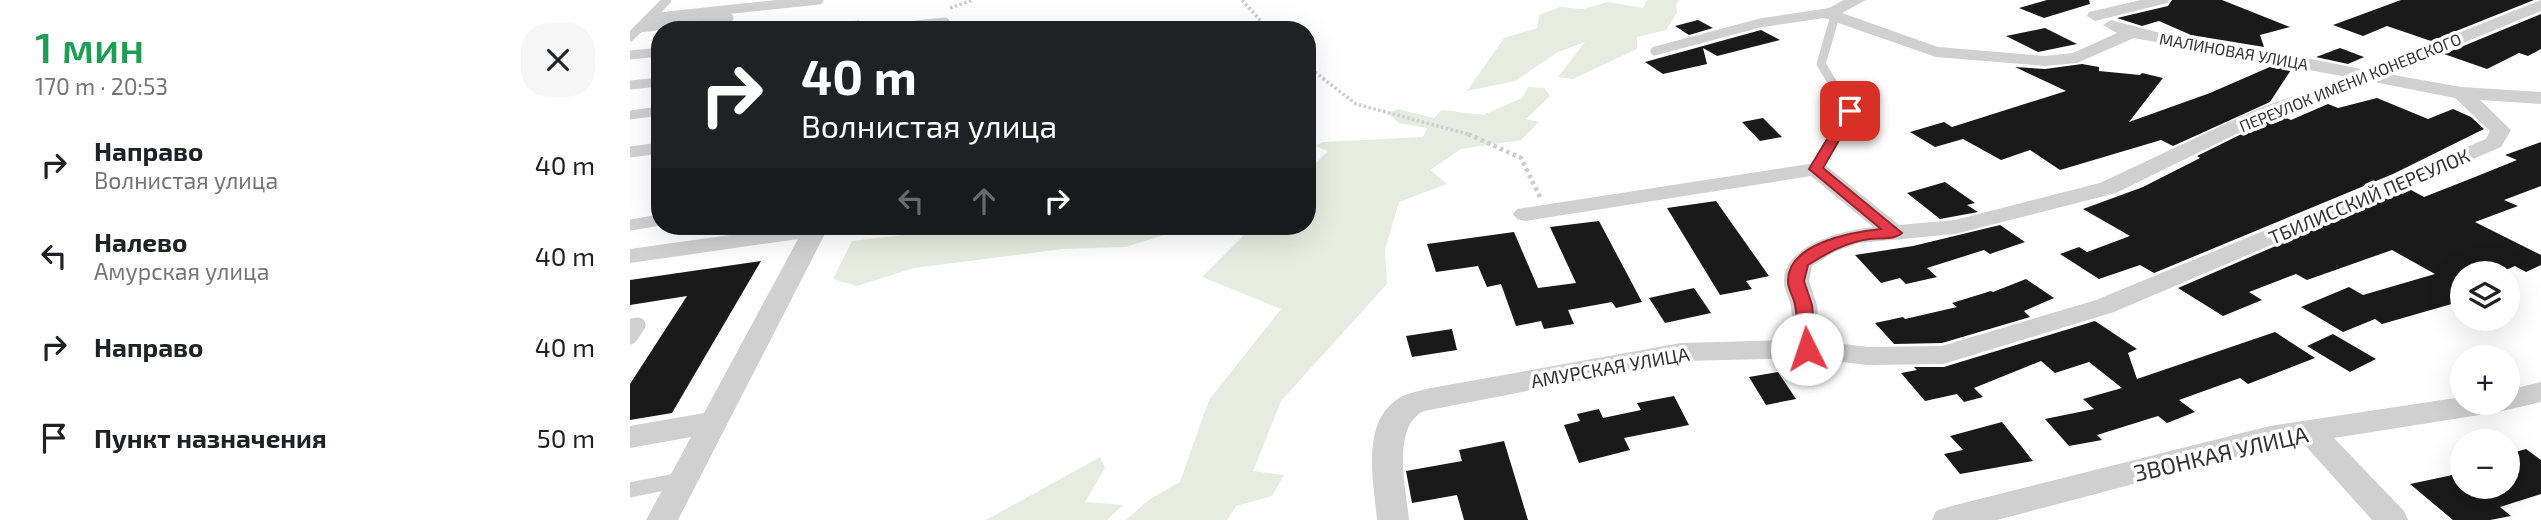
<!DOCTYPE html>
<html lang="ru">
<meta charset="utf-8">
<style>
:root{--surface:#fff;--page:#f6f6f6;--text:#202124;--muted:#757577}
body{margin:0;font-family:"Exo 2",sans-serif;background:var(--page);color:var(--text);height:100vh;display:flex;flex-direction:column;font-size:26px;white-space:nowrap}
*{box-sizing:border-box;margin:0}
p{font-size:23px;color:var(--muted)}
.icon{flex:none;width:38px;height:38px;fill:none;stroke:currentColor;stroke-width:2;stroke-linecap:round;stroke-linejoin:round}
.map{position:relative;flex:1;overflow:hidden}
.details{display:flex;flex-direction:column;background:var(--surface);width:630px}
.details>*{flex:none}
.banner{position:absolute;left:21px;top:21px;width:665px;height:214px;border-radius:28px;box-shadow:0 7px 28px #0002;background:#202124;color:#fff;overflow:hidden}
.fabs{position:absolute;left:1820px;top:261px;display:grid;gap:14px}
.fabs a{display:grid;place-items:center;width:70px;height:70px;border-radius:50%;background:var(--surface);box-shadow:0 7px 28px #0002;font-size:35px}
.pin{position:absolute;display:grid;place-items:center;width:60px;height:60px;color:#fff;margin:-30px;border-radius:14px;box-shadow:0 4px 10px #0006}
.me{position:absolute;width:77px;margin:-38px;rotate:356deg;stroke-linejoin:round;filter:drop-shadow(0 0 5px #0008)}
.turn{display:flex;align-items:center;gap:24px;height:147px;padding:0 35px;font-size:32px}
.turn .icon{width:91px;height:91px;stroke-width:2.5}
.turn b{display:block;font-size:49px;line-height:60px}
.lanes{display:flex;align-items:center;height:66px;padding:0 35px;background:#0003;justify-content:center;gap:35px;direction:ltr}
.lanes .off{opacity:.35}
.round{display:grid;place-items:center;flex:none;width:74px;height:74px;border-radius:28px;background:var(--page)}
.summary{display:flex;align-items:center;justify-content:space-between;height:119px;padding:0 35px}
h1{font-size:42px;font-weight:600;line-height:52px;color:#1e9e55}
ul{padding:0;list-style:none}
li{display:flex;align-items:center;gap:21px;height:91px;padding:0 35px}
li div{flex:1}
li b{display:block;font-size:26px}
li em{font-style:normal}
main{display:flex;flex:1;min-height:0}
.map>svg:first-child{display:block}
</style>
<main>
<section class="details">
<div class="summary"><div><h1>1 мин</h1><p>170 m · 20:53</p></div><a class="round"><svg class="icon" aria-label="close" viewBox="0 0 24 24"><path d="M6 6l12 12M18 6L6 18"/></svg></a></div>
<ul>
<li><svg class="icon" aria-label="right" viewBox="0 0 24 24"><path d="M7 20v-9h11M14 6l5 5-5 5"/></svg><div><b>Направо</b><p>Волнистая улица</p></div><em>40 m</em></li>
<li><svg class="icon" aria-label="left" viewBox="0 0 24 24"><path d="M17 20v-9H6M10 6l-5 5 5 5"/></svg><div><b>Налево</b><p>Амурская улица</p></div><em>40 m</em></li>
<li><svg class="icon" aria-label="right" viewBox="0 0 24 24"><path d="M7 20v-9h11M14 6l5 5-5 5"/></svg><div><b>Направо</b></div><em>40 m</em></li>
<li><svg class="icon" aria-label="arrive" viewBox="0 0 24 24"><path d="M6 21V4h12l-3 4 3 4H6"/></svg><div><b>Пункт назначения</b></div><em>50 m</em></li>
</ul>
</section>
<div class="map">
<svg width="1911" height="520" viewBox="0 0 1911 520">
<rect width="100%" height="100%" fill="#fff"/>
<g fill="#e6ecdf">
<path d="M 1017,0 L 1049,0 L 1046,5 L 1047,13 L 1036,30 L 1007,37 L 1007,49 L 943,79 L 928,77 L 955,42 L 928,52 L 885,81 L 837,91 L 874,38 L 907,28 L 909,15 L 930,7 L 953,9 L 978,2 L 1013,8 Z"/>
<path d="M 898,87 L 914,88 L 920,96 L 896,119 L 909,122 L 891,140 L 831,149 L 800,170 L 817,184 L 769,202 L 755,250 L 757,284 L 651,401 L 623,471 L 654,475 L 642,496 L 606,506 L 597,520 L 496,520 L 520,499 L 550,482 L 579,400 L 651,309 L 572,277 L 623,226 L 677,226 L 677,172 L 698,151 L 685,146 L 693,142 L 793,137 L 797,128 L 769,123 L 758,113 L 768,109 L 804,118 L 812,110 L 853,115 L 892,98 Z"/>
<path d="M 348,226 L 562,226 L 496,247 L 432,249 L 284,268 L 227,286 L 203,279 L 222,241 Z"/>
<path d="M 470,457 L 475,468 L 455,502 L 493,505 L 477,520 L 356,520 Z"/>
</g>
<g fill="#1a1a1a">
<path d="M 1417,0 L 1459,0 L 1460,4 L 1414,18 L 1389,8 Z"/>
<path d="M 1542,0 L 1592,0 L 1660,27 L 1630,35 L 1634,47 L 1561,35 L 1529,21 L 1512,26 L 1487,18 L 1538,6 Z"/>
<path d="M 1771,0 L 1904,0 L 1801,41 L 1757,26 L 1733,36 L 1703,25 Z"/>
<path d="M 1911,14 L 1911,49 L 1898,56 L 1889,53 L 1857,69 L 1814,54 Z"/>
<path d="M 1068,20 L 1083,28 L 1059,35 L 1045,26 Z"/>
<path d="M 1415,28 L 1447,44 L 1408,52 L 1376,36 Z"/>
<path d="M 1131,30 L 1150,40 L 1087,56 L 1073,48 L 1077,64 L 1033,74 L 1015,62 Z"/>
<path d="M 1710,48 L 1734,57 L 1718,64 L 1686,57 Z"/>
<path d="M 1452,64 L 1469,67 L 1469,71 L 1510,75 L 1512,73 L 1533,78 L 1499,122 L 1580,93 L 1642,66 L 1661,70 L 1640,102 L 1543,146 L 1531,140 L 1430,170 L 1400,150 L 1371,160 L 1333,139 L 1305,147 L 1280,132 L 1314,122 L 1322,127 L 1436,91 L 1385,67 L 1415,69 Z"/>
<path d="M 1747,98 L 1798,119 L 1823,109 L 1841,117 L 1854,129 L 1763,174 L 1524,273 L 1510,265 L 1469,279 L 1430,254 L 1449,247 L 1457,252 L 1500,236 L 1453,209 L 1513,187 L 1570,158 L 1567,156 L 1642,119 L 1652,116 L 1661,120 L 1698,104 L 1708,108 Z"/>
<path d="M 1133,118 L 1152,137 L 1130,141 L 1112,122 Z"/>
<path d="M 1911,142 L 1911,186 L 1874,200 L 1888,206 L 1845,222 L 1911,255 L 1911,265 L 1896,272 L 1885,266 L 1869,273 L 1832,273 L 1832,301 L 1752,324 L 1745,319 L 1713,332 L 1671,307 L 1719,287 L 1733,295 L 1805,274 L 1762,250 L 1677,280 L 1666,274 L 1619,292 L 1632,300 L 1593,316 L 1548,288 L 1771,192 L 1781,190 L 1794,197 L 1845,177 L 1887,160 L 1875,155 Z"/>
<path d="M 1315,182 L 1345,203 L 1337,205 L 1348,212 L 1310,219 L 1277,193 Z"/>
<path d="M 1086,201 L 1139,276 L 1116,281 L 1122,289 L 1090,295 L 1037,208 Z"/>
<path d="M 969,221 L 1012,302 L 986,308 L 982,302 L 938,310 L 944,324 L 914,329 L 911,321 L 886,326 L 871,284 L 857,287 L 848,266 L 806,272 L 797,244 L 884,232 L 908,288 L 946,283 L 920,227 Z"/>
<path d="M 1370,225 L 1395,242 L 1360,254 L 1354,250 L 1297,268 L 1307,277 L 1276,284 L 1270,278 L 1251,283 L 1225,255 L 1283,246 Z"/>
<path d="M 131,261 L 42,413 L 0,420 L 0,384 L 57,296 L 0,305 L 0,280 Z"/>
<path d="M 1396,279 L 1424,298 L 1394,311 L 1400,317 L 1312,343 L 1264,344 L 1245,323 L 1273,317 L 1275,319 L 1327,307 L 1322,303 L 1361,291 L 1363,292 Z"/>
<path d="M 1064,288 L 1081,313 L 1035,323 L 1019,298 Z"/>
<path d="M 1465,321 L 1507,349 L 1498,353 L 1507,379 L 1645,332 L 1685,358 L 1618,384 L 1610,378 L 1549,400 L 1565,412 L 1537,423 L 1528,416 L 1467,435 L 1472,440 L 1439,446 L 1415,419 L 1464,409 L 1453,399 L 1492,388 L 1459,362 L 1425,373 L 1411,361 L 1344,388 L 1353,397 L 1334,402 L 1327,394 L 1295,401 L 1271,373 L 1287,370 L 1284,367 L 1314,367 Z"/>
<path d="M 822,329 L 827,350 L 782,357 L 776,336 Z"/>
<path d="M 1703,334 L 1746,359 L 1720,372 L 1677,346 Z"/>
<path d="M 1148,372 L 1166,399 L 1136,405 L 1119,377 Z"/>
<path d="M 1044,396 L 1059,425 L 994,438 L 1000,450 L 949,463 L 934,425 L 950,421 L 947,414 L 969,409 L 973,418 L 1011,410 L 1007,403 Z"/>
<path d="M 1372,422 L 1403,461 L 1330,474 L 1314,454 L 1333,450 L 1320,436 Z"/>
<path d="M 874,441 L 898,520 L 834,520 L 827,495 L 782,503 L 776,471 L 832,461 L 829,450 Z"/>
<path d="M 1896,449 L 1911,460 L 1911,494 L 1870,507 L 1881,516 L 1860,520 L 1823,520 L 1780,484 L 1832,473 L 1832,486 L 1878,486 L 1878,454 Z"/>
</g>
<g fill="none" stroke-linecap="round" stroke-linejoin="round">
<g stroke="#cdcdcd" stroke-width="3.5" stroke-dasharray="2.5 2.5" stroke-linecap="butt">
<path d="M 612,0 L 639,30"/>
<path d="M 320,8 L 343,0"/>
<path d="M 153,30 L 229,22"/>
<path d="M 677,66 L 726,104 L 841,135"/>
</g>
<path stroke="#cdcdcd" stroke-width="4.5" stroke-dasharray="3.5 3.5" stroke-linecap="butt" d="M 838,134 L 891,158 L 910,197"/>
<g stroke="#d0d0d0" stroke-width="9">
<path d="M 1205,16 L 1191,64 L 1220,111 L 1206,135"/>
<path d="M 19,18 L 189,0"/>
<path d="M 9,28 L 99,18"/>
<path d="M 239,30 L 315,22 L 311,30"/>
<path d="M 0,37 L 37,0"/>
<path d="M 1025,51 L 1130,23 L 1197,13"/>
<path d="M 0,55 L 30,52"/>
<path d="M 0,85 L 30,82"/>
<path d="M 0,115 L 30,111"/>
</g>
<g stroke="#d0d0d0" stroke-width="11">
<path d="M 0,152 L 30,148"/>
<path d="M 1186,169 L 1207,134"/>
<path d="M 0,225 L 30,220"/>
</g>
<g stroke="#d0d0d0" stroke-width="15">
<path d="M 0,326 L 8,325 L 0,337"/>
<path d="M 0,490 L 50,480"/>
</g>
<g fill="#d0d0d0" fill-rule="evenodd">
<path d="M 1214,0 L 1236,0 L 1212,13 L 1308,47 L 1415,56 L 1443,53 L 1487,33 L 1473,25 L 1481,20 L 1530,33 L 1616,46 L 1736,70 L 1911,0 L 1911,11 L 1758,74 L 1831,87 L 1911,92 L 1911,104 L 1850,100 L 1881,130 L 1871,147 L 1484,312 L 1323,361 L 1313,364 L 1238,365 L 1177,358 L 1051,361 L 794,411 C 761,426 776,490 779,520 L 747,520 C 744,484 731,426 765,401 C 774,393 790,391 801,388 L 1051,343 L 1163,340 C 1162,329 1163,318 1161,307 C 1160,298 1153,289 1154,280 C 1155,244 1215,230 1243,227 L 1181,176 L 895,221 L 887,219 L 883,214 L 887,209 L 1186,163 L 1194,164 L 1269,225 L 1325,220 L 1470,183 L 1627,109 L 1717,77 L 1504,38 L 1447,63 L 1415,66 L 1306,57 L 1191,17 L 1189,13 ZM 1739,81 L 1825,98 L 1860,131 L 1856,139 L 1466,300 L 1312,346 L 1238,347 L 1190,341 L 1187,305 L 1179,281 L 1182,266 L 1204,252 L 1229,243 L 1325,234 L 1486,193 L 1641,117 Z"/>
<path d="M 1511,0 L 1539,0 L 1537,3 L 1465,21 L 1457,16 L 1459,12 Z"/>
<path d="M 165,226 L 199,226 L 48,520 L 16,520 L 61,437 L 0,448 L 0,426 L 74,413 L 168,239 L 0,263 L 0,249 Z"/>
<path d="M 1911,382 L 1911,402 L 1868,412 L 1704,438 L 1774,511 L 1778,520 L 1742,520 L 1673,443 L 1640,448 L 1367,520 L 1302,520 L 1306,511 L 1318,507 L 1640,426 L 1832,397 L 1832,402 L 1878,402 L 1878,390 Z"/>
</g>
</g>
<path fill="#e63946" stroke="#96252e" stroke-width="2" d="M 1220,107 L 1226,111 L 1193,168 L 1272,233 C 1264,240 1250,238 1240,239 C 1216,242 1197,253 1178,265 L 1174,281 L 1182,305 L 1186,349 L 1177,355 L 1168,349 C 1167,335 1168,319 1165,305 C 1164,297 1157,288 1158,280 C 1159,243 1222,232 1251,229 L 1179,169 L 1214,111 Z"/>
<g text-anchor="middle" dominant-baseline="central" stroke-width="7" stroke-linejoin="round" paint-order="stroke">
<g font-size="16" fill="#333" stroke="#fff">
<text transform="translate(1604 51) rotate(10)">МАЛИНОВАЯ УЛИЦА</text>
<text transform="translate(1720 82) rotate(-22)">ПЕРЕУЛОК ИМЕНИ КОНЕВСКОГО</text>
</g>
<g font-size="19" fill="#333" stroke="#fff">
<text transform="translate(1739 196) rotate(-23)">ТБИЛИССКИЙ ПЕРЕУЛОК</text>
<text transform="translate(980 367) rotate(-10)">АМУРСКАЯ УЛИЦА</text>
</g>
<g font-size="23" fill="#333" stroke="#fff">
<text transform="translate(1591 453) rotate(-13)">ЗВОНКАЯ УЛИЦА</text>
</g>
</g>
</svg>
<div class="fabs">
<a><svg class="icon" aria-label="layers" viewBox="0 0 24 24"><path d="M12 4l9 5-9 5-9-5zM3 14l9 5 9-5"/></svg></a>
<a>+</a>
<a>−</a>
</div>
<div class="pin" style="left:1220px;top:111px;background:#d93025"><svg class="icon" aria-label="arrive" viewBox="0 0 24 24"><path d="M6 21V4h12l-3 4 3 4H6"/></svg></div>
<svg class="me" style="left:1177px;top:349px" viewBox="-20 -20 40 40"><circle r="19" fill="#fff"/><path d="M0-13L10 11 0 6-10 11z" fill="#e63946"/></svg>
<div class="banner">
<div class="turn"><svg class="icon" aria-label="right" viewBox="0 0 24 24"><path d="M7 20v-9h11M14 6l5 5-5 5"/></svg><div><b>40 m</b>Волнистая улица</div></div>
<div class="lanes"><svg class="icon off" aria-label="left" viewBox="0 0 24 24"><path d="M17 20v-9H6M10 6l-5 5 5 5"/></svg><svg class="icon off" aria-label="ahead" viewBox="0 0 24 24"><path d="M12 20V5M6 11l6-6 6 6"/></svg><svg class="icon" aria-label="right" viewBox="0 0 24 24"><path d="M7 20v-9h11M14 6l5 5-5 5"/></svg></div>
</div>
</div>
</main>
